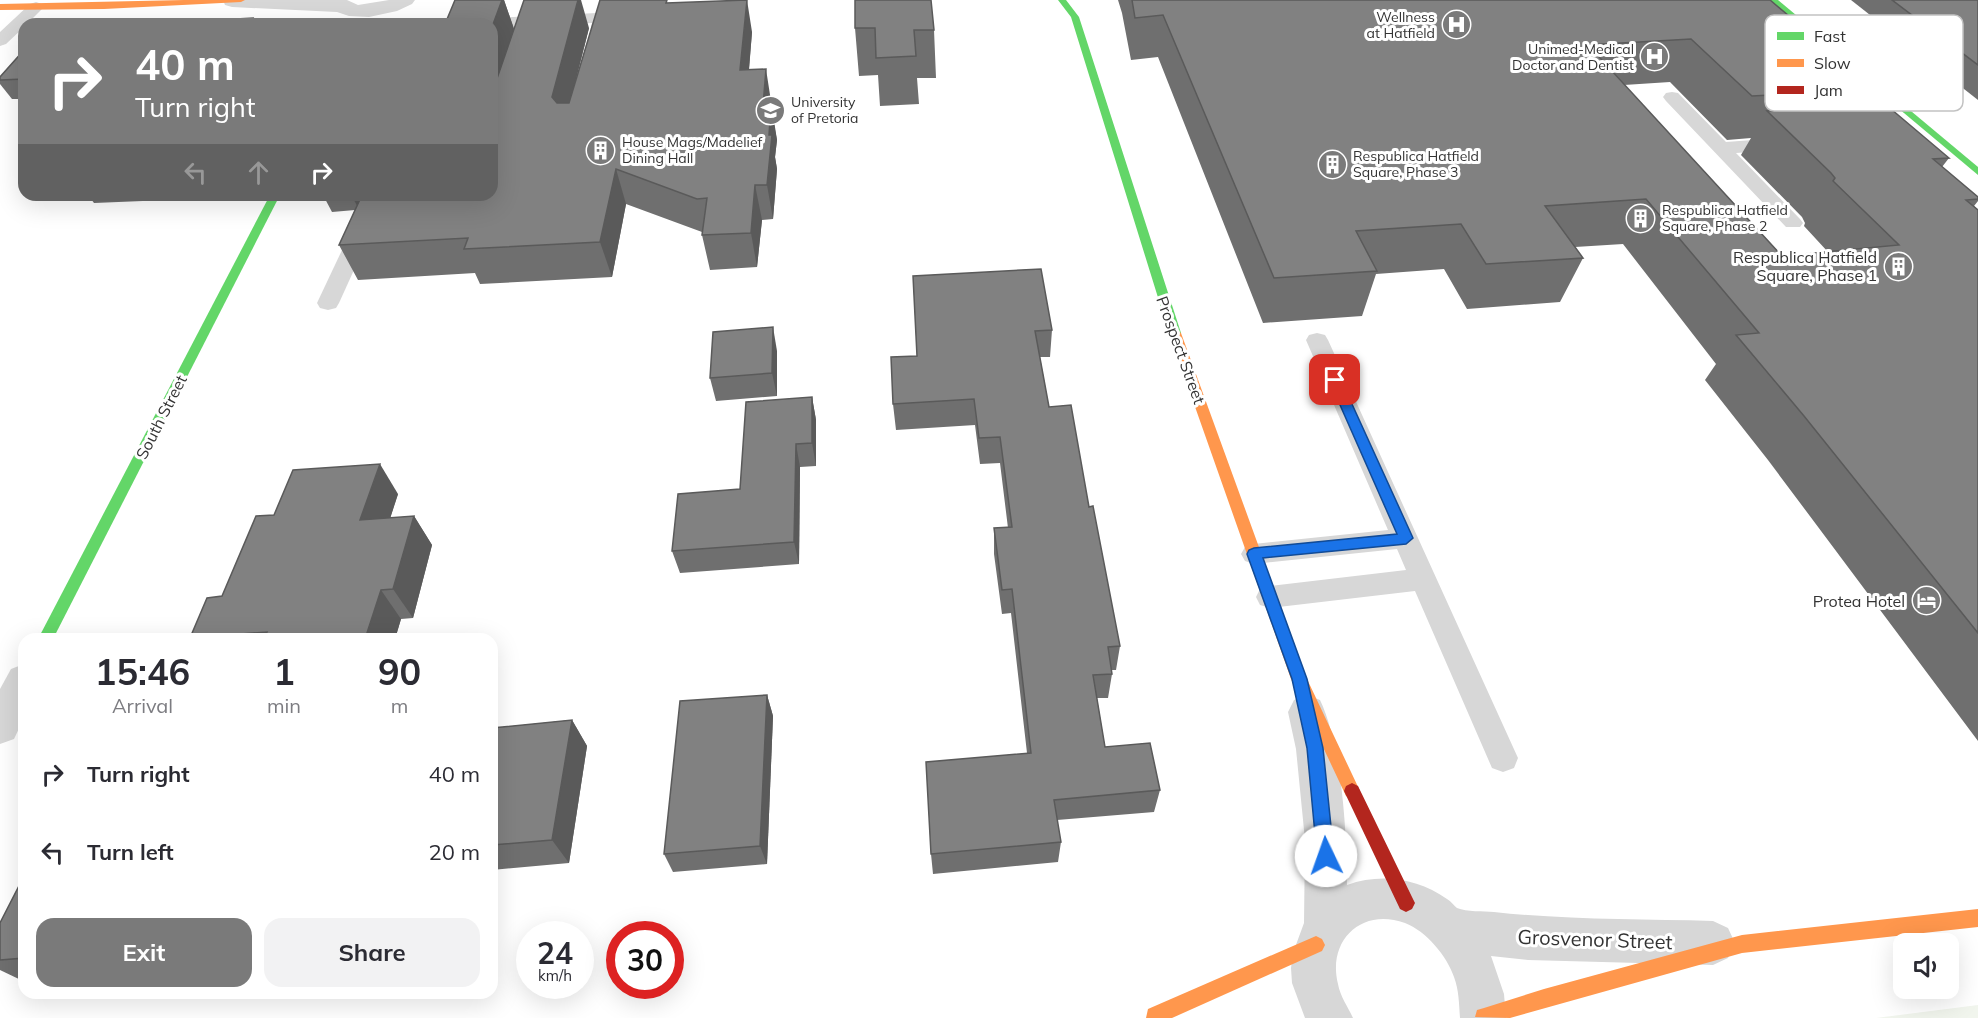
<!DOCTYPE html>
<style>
:root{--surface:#fff;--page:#f2f2f3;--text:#2b2b33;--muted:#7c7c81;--accent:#7a7a7a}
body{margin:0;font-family:Mulish,sans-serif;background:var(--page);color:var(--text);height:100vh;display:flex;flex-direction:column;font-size:22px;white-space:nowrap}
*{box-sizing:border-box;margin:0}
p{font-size:20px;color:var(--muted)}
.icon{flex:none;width:33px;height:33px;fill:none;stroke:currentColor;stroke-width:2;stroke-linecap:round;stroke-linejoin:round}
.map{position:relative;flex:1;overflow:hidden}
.panel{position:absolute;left:18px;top:633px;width:480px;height:366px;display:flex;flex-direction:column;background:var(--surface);border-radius:18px;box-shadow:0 6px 24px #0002}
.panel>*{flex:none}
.banner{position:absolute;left:18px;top:18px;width:480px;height:183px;border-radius:18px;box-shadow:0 6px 24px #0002;background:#7a7a7a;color:#fff;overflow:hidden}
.buttons{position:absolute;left:1893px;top:933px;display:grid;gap:12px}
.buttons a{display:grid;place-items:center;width:66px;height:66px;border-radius:12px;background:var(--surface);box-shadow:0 6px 24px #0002;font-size:30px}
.speed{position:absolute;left:516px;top:921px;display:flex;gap:12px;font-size:30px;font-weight:700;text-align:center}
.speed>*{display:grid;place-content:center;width:78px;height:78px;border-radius:50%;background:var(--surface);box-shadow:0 6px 24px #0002;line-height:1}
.speed small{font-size:15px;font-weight:400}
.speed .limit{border:9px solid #d22;background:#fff;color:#111}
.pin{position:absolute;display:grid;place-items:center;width:51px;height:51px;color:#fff;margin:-26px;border-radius:12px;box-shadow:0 3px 9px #0006}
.me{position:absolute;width:66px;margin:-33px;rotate:357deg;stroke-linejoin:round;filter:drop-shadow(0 0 4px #0008)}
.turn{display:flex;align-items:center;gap:21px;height:126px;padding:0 18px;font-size:27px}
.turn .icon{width:78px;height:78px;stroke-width:2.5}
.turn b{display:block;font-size:42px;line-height:51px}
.lanes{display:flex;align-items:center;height:57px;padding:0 18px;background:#0003;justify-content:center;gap:30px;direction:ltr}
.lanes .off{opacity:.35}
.eta{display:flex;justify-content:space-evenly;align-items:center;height:102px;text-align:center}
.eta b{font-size:36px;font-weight:700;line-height:42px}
.button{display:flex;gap:12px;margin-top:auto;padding:12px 18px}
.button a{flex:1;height:69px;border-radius:18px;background:var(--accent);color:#fff;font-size:24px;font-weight:700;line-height:69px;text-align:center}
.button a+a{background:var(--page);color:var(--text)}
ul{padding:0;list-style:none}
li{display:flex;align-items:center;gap:18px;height:78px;padding:0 18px}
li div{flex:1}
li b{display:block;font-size:22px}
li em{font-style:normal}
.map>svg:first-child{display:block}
</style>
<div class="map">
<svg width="1978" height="1018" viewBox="0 0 1978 1018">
<rect width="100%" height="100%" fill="#fff"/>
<path fill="#f1f5ed" d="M 1978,1005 L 1978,1018 L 1876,1018 Z"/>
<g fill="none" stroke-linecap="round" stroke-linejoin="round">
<g fill="#d7d7d7" fill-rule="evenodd">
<path d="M 36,2 L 42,4 L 44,7 L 27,24 L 24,24 L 24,27 L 6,44 L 0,46 L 0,32 L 30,4 Z"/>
<path d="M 597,13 L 603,15 L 609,21 L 603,46 L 595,51 L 587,46 L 592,23 L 492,28 L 492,24 L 461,24 L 469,19 Z"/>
<path d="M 1672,92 L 1678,93 L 1726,142 L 1780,138 L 1787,140 L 1789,144 L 1787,148 L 1780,150 L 1736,153 L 1800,219 L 1803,223 L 1800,227 L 1786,227 L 1666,101 L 1663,97 L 1666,93 Z"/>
<path d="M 368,195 L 388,195 L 339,303 L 336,308 L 328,310 L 320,308 L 317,303 Z"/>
<path d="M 1317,333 L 1325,335 L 1328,340 L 1518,758 L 1514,768 L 1503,772 L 1492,768 L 1415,591 L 1270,608 L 1260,605 L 1256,597 L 1260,589 L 1270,586 L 1406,570 L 1397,549 L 1254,564 L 1245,561 L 1241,554 L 1245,547 L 1254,544 L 1388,530 L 1306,340 L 1309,335 Z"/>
</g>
<g fill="#d7d7d7" fill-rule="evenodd">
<path d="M 223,0 L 347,0 L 358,5 L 389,0 L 415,0 L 412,4 L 397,11 L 369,17 L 349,16 L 337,12 L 232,7 L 225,5 Z"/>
<path d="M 24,664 L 24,718 L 14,739 L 0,744 L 0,689 L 11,669 Z"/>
<path d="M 1307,695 L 1320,700 C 1342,746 1347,834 1347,885 C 1381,873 1417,878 1447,899 C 1451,901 1454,906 1457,908 C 1467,912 1483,911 1494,912 C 1566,920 1640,919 1713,921 L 1728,928 L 1735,943 L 1728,958 L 1713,965 L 1528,960 L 1491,956 L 1504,994 L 1506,1018 L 1460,1018 C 1459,1004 1459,990 1454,977 C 1447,956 1426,931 1405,923 C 1362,907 1327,940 1338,984 C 1340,996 1348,1007 1353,1018 L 1305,1018 L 1292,983 L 1291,968 L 1293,953 L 1304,923 L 1305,840 L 1296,749 L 1288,712 L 1294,700 Z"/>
</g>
<g fill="#63d668" fill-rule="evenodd">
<path d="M 1058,0 L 1066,0 L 1079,17 L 1181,333 L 1179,336 L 1175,337 L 1169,333 L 1071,17 Z"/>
<path d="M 1769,0 L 1778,0 L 1978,167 L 1978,175 Z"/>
<path d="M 270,195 L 280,195 L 53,639 L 38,639 Z"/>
</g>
<g fill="#ff974d" fill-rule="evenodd">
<path d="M 184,0 L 245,0 L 241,2 L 104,9 L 0,10 L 0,4 Z"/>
<path d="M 1175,329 L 1181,333 L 1307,679 L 1360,791 L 1358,796 L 1352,799 L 1346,796 L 1291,679 L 1169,333 Z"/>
<path d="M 1978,909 L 1978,927 L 1742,953 L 1510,1018 L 1475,1017 L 1477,1010 L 1484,1008 L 1544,989 L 1742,935 Z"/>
<path d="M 1316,936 L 1322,939 L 1325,945 L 1322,951 L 1172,1018 L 1146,1018 L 1148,1009 Z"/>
</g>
<path fill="#b3261e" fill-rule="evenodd" d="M 1352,783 L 1358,786 L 1412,897 L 1415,903 L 1412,909 L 1406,912 L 1400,909 L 1344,791 L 1346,786 Z"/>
</g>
<g fill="#6f6f6f" fill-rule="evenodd">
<path d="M 455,0 L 504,0 L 514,29 L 589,28 L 571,99 L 671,3 L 752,32 L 749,70 L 772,102 L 771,109 L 777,140 L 775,157 L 777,169 L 773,219 L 762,220 L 757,267 L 710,270 L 702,235 L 702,232 L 626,204 L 612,277 L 480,284 L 475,273 L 358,280 L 339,245 L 355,210 L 332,212 L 323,195 L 492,195 Z"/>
<path d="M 855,0 L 934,30 L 936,78 L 917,78 L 919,104 L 880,106 L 878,75 L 859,76 L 855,28 Z"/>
<path d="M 1118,0 L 1770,0 L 1876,89 L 1866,105 L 1949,158 L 1942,167 L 1978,197 L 1978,201 L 1974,206 L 1978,210 L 1978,741 L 1768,460 L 1705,380 L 1716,364 L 1623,244 L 1575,247 L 1583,258 L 1560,302 L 1467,309 L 1444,269 L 1376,274 L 1362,316 L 1263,323 L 1158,57 L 1131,60 L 1122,13 ZM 1670,82 L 1727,140 L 1751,138 L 1741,155 L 1802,217 L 1805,223 L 1804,226 L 1828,252 L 1782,256 L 1624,85 Z"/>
<path d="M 1851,0 L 1978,0 L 1978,100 Z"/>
<path d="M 24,50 L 24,99 L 12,99 L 0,84 L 0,77 Z"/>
<path d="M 88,195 L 170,195 L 167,200 L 94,203 Z"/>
<path d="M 913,276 L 1052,330 L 1050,357 L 1040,357 L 1049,407 L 1089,507 L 1120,646 L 1116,670 L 1111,670 L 1112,674 L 1108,698 L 1097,698 L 1105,747 L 1160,790 L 1154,812 L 1057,820 L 1061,842 L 1058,862 L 933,874 L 931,854 L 1027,753 L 1011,613 L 1002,614 L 994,554 L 994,528 L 1008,528 L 1000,463 L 980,464 L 975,425 L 896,430 L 893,404 L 917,356 Z"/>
<path d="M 777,351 L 777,396 L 716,401 L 710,378 Z"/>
<path d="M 812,397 L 816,420 L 816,466 L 800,467 L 799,564 L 680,573 L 672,551 L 740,489 Z"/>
<path d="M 398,494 L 390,518 L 414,516 L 432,545 L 413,618 L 401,619 L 395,639 L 191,639 L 190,638 L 222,596 L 274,515 Z"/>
<path d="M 767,695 L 773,716 L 767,864 L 673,872 L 664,854 Z"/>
<path d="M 572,720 L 587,746 L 569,863 L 492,870 L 492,728 Z"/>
<path d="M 24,878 L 24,981 L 23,981 L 0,970 L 0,923 Z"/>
</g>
<g fill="#5a5a5a">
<path d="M 502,0 L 504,0 L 514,29 L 492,95 L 492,27 Z"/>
<path d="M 578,0 L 581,0 L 589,28 L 563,130 L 552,97 Z"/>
<path d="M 747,0 L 752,32 L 746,104 L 740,70 Z"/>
<path d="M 253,18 L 256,24 L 250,24 Z"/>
<path d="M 766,69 L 777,140 L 775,157 L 777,169 L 773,219 L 767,185 L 763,106 Z"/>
<path d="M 616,169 L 626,204 L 612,277 L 600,242 Z"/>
<path d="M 755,185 L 762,220 L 757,267 L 751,233 Z"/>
<path d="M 164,195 L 170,195 L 167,200 Z"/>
<path d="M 351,195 L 367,195 L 359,209 Z"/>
<path d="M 773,327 L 777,351 L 777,396 L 772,373 Z"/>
<path d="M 812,397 L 816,420 L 816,466 L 812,443 Z"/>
<path d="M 796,444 L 800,467 L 799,564 L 794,542 Z"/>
<path d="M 380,464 L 398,494 L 380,550 L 360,520 Z"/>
<path d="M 414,516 L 432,545 L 413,618 L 393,589 Z"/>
<path d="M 381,590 L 401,619 L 395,639 L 365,639 Z"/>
<path d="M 767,695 L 773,716 L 767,864 L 760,846 Z"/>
<path d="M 572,720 L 587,746 L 569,863 L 552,840 Z"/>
</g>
<g fill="#818181" stroke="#5a5a5a" stroke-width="1.5">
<path d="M 455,0 L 502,0 L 492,27 L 492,24 L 445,24 Z"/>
<path d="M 524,0 L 578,0 L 552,97 L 557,103 L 569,103 L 600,0 L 667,0 L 666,3 L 747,0 L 740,70 L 766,69 L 763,106 L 771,106 L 769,135 L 772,135 L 767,185 L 755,185 L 751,233 L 702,235 L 707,198 L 697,199 L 616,169 L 600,242 L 464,249 L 468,238 L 339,245 L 362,195 L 492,195 L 492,93 Z"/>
<path d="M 855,0 L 931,0 L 934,30 L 914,30 L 916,56 L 876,58 L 875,28 L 855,28 Z"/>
<path d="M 1132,0 L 1770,0 L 1876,89 L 1752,96 L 1691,39 L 1588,45 L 1782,256 L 1899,245 L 1833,181 L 1835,178 L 1831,173 L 1767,111 L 1885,104 L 1949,158 L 1933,159 L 1978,197 L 1978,199 L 1966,200 L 1978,210 L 1978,633 L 1804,416 L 1736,335 L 1759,333 L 1646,199 L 1545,206 L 1583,258 L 1486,264 L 1461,224 L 1356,231 L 1377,271 L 1274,278 L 1163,15 L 1135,18 Z"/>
<path d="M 1892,0 L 1978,0 L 1978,65 Z"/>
<path d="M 253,18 L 250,24 L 197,24 L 199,21 Z"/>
<path d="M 24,50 L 24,79 L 0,80 L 0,77 Z"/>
<path d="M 1041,269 L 1052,330 L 1035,331 L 1049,407 L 1071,405 L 1089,507 L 1093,506 L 1120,646 L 1108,647 L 1112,674 L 1093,675 L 1105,747 L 1150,743 L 1160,790 L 1054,800 L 1061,842 L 931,854 L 926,762 L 1031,753 L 1012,589 L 1002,590 L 994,528 L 1012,527 L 1000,437 L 979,438 L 974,399 L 893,404 L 891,357 L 917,356 L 913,276 Z"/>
<path d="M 773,327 L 772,373 L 710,378 L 713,332 Z"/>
<path d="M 812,397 L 812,443 L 796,444 L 794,542 L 672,551 L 678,494 L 740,489 L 746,402 Z"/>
<path d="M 380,464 L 360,520 L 414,516 L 393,589 L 381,590 L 365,639 L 264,639 L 267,632 L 190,638 L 207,598 L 222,596 L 256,516 L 274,515 L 293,470 Z"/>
<path d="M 767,695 L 760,846 L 664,854 L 680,701 Z"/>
<path d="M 572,720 L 552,840 L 492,845 L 492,728 Z"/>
<path d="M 23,878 L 24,878 L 24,958 L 0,960 L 0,923 Z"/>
</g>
<path fill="#1a73e8" stroke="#114b97" stroke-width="1.5" d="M 1335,376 L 1341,380 L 1413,538 L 1406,544 L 1263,558 L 1307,679 L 1323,748 L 1334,856 L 1332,862 L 1326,864 L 1320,862 L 1317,856 L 1307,748 L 1292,679 L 1247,554 L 1249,550 L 1254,548 L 1397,534 L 1329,380 Z"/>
<defs>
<symbol id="hospital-disc" viewBox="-11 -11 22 22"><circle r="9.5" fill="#7a7a7a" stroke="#fff"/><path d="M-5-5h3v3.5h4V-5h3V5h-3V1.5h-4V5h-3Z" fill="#fff"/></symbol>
<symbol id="university-disc" viewBox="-11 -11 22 22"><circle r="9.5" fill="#7a7a7a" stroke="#fff"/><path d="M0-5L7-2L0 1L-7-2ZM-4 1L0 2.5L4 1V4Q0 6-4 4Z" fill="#fff"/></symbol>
<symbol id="building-disc" viewBox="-11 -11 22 22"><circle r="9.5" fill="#7a7a7a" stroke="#fff"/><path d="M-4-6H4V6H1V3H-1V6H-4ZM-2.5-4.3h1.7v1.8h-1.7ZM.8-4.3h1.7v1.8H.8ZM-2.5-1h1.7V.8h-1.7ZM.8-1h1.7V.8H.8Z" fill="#fff"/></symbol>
<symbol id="hotel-disc" viewBox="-11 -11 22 22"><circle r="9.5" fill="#7a7a7a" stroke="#fff"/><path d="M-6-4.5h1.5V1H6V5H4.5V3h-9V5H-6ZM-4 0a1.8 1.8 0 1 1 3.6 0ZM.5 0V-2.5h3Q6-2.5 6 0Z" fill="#fff"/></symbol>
</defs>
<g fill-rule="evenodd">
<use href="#hospital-disc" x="1440" y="8" width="33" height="33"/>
<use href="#hospital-disc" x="1638" y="40" width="33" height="33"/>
<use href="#university-disc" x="754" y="94" width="33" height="33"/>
<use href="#building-disc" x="584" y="134" width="33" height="33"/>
<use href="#building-disc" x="1316" y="148" width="33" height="33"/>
<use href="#building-disc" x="1624" y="202" width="33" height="33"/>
<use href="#building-disc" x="1882" y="250" width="33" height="33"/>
<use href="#hotel-disc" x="1910" y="584" width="33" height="33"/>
</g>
<g text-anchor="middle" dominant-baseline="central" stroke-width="6" stroke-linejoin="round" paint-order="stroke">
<g font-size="14" fill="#333" stroke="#fff" text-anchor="start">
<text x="1435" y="17" text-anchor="end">Wellness<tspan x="1435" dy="16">at Hatfield</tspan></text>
<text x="1634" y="49" text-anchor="end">Unimed-Medical<tspan x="1634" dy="16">Doctor and Dentist</tspan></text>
<text x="791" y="102">University<tspan x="791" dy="16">of Pretoria</tspan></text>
<text x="622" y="142">House Mags/Madelief<tspan x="622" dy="16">Dining Hall</tspan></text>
<text x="1353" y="156">Respublica Hatfield<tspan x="1353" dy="16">Square, Phase 3</tspan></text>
<text x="1662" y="210">Respublica Hatfield<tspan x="1662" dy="16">Square, Phase 2</tspan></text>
</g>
<g font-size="16" fill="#333" stroke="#fff" text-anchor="end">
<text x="1877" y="257">Respublica Hatfield<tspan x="1877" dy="18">Square, Phase 1</tspan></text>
<text x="1905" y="601">Protea Hotel</text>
</g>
<g font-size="16" fill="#333" stroke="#fff">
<text transform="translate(1181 350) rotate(70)">Prospect Street</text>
<text transform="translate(161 417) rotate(-63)">South Street</text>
</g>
<g font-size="20" fill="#333" stroke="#fff">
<text transform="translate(1595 939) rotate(2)">Grosvenor Street</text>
</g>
</g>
<rect x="1765" y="15" width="198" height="96" rx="9" fill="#fff" stroke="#c2c2c2" stroke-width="1.5"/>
<rect x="1777" y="32" width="27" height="8" fill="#63d668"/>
<rect x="1777" y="59" width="27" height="8" fill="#ff974d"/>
<rect x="1777" y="86" width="27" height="8" fill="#b3261e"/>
<g font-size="16" fill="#333">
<text x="1814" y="42">Fast</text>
<text x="1814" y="69">Slow</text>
<text x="1814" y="96">Jam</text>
</g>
</svg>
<div class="buttons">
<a><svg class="icon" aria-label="sound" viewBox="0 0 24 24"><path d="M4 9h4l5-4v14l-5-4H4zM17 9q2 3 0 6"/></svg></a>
</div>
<div class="speed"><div>24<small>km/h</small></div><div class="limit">30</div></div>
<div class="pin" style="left:1335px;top:380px;background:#d93025"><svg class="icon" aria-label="arrive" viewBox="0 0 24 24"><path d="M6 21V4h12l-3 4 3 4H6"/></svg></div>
<svg class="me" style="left:1326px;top:856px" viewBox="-20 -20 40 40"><circle r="19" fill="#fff"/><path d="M0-13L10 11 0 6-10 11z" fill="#1a73e8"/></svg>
<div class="banner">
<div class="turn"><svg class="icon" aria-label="right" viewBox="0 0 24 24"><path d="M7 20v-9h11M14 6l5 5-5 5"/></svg><div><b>40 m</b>Turn right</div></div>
<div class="lanes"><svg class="icon off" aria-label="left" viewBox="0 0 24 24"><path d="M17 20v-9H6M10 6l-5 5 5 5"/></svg><svg class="icon off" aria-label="ahead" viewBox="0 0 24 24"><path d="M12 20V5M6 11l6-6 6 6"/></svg><svg class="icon" aria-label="right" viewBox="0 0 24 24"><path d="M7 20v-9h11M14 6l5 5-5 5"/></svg></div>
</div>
<section class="panel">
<div class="eta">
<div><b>15:46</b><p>Arrival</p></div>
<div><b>1</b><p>min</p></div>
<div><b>90</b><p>m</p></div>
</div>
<ul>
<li><svg class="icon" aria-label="right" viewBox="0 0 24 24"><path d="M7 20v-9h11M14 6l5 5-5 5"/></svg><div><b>Turn right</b></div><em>40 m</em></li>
<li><svg class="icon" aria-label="left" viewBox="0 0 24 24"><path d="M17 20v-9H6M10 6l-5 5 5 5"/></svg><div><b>Turn left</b></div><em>20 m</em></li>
</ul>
<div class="button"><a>Exit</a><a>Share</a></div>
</section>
</div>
